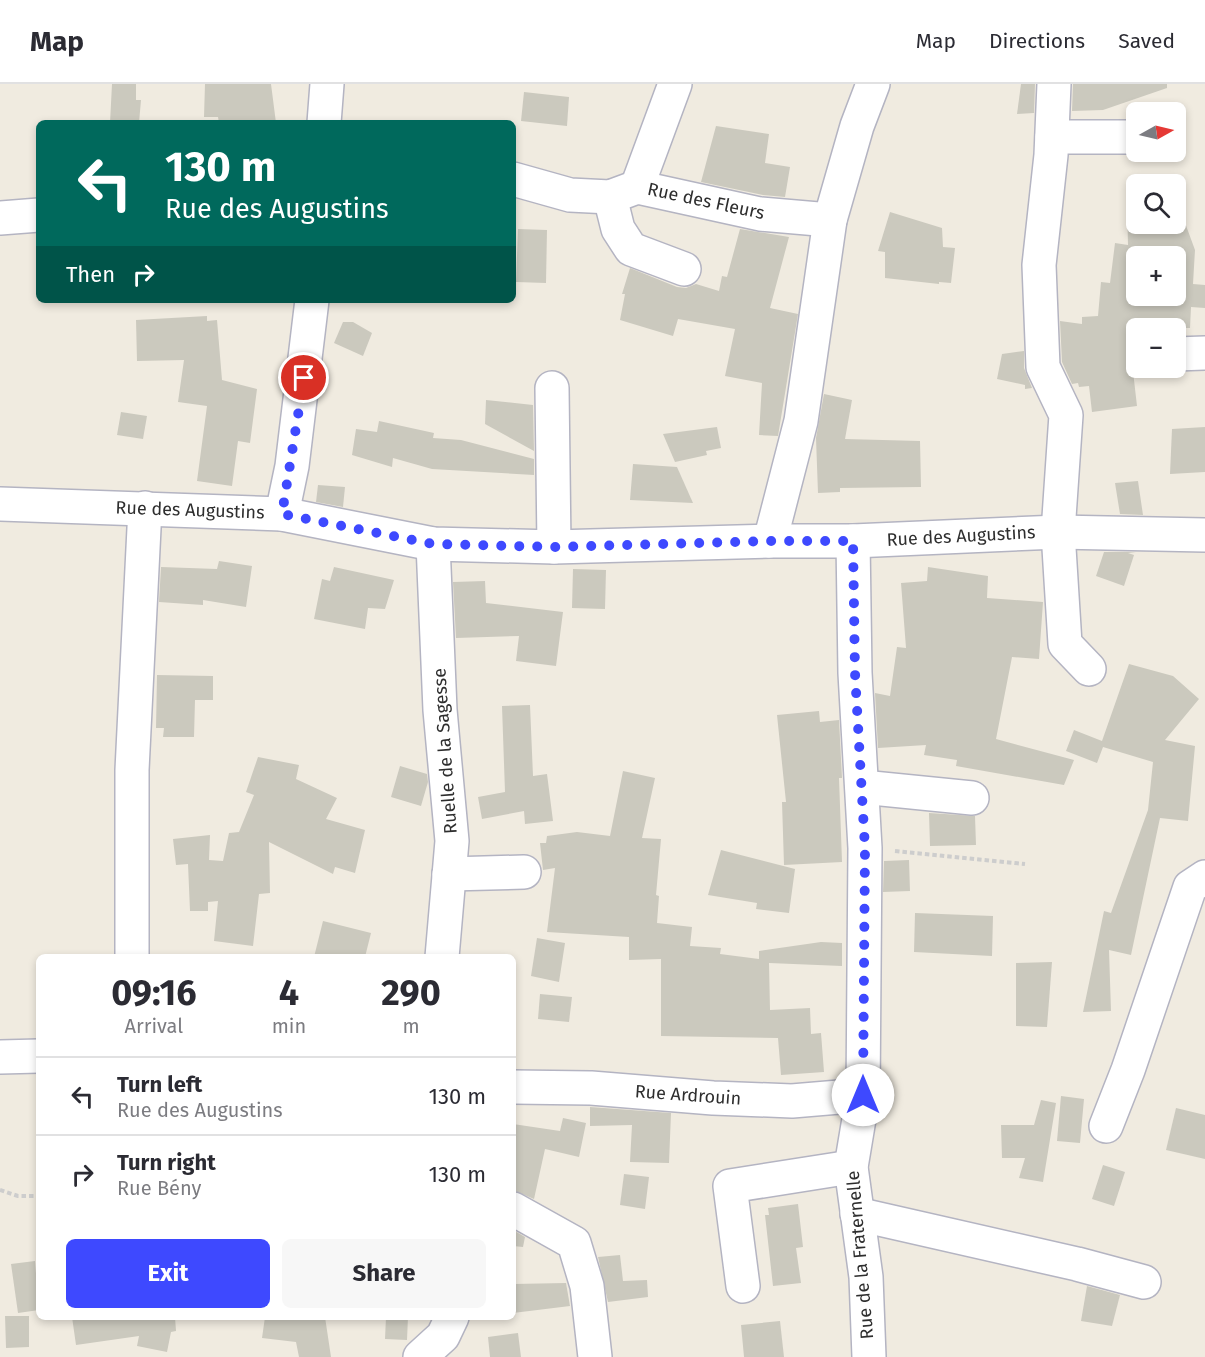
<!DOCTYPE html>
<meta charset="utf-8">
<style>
:root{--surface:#fff;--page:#f7f7f7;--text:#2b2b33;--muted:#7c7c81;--line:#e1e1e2;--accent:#3e49ff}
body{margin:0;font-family:"Fira Sans",sans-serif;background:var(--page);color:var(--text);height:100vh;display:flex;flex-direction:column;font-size:22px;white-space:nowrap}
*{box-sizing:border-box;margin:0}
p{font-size:20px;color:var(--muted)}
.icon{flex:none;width:33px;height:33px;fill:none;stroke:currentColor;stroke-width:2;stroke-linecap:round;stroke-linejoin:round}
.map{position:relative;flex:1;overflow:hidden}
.drawer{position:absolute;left:36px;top:870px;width:480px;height:366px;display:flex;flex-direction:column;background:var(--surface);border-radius:9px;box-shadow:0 3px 9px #0003}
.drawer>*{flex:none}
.hud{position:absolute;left:36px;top:36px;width:480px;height:183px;border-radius:9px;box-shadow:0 3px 9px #0003;background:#00695c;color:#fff;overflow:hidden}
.needle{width:39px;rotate:82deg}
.fabs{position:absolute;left:1126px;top:18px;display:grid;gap:12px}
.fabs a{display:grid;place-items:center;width:60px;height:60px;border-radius:9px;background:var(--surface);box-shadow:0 3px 9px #0003;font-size:30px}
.pin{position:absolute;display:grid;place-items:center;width:51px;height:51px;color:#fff;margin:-26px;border:3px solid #fff;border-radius:50%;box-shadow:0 2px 6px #0007}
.me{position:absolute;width:66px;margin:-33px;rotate:0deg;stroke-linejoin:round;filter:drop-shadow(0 0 4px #0008)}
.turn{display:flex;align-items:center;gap:21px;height:126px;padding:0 30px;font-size:27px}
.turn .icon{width:78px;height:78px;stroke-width:2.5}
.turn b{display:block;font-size:42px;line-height:51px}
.then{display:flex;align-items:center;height:57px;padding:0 30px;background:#0003;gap:12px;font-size:22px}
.eta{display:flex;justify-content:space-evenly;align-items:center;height:102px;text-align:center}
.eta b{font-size:36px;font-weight:700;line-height:42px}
.cta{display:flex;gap:12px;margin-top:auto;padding:12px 30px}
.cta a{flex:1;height:69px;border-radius:9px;background:var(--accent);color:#fff;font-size:24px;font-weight:700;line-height:69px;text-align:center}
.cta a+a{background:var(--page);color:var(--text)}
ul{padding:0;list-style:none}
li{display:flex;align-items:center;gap:18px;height:78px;padding:0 30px;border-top:2px solid var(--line)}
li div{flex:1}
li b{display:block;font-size:22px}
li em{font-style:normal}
header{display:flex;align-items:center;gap:36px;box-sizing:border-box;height:84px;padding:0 30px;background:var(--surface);border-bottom:2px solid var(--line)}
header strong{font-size:28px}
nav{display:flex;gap:33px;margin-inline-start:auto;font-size:21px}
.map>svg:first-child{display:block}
</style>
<header>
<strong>Map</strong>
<nav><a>Map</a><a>Directions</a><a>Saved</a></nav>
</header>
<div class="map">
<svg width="1205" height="1273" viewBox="0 0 1205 1273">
<rect width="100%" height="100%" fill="#f0ebe0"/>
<g fill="#cbc9be" fill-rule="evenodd">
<path d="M 112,0 L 136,0 L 136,16 L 141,16 L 139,39 L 110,39 Z"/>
<path d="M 205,0 L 271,0 L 276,39 L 219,39 L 218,33 L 204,33 Z"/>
<path d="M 1021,0 L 1035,0 L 1034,29 L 1017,30 Z"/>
<path d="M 1073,0 L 1167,0 L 1167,4 L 1103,26 L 1072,27 Z"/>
<path d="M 524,8 L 569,13 L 567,42 L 521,37 Z"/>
<path d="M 716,42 L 769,50 L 765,79 L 790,83 L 785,113 L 763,111 L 701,98 Z"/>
<path d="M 1177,117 L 1195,166 L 1193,200 L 1205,201 L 1205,224 L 1191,223 L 1190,244 L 1128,244 L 1137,322 L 1092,328 L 1089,302 L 1079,303 L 1078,299 L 1072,300 L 1062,278 L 1060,237 L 1082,240 L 1082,233 L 1098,232 L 1101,198 L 1110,199 L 1115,159 L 1128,161 L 1127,119 L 1137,119 L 1137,140 L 1176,140 ZM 1137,172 L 1176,172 L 1176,212 L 1137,212 Z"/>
<path d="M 890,128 L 942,144 L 943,163 L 955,164 L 951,199 L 939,198 L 939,200 L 885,194 L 885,168 L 878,167 Z"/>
<path d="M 518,145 L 547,146 L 546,199 L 516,198 Z"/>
<path d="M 740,145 L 789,153 L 770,224 L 798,230 L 778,352 L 759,351 L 762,299 L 725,292 L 735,245 L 678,235 L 673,252 L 620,236 L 625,210 L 622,210 L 630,184 L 677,203 L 686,204 L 696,200 L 719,207 L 722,192 L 727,193 Z"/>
<path d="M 207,232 L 207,237 L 217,236 L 222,296 L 257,305 L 250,359 L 238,357 L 232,402 L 197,397 L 207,322 L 178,318 L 184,276 L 137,277 L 136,236 Z"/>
<path d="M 343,238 L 353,238 L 372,249 L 363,272 L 334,259 Z"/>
<path d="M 1024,267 L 1024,284 L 1032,304 L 1025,305 L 1025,301 L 997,295 L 1002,270 Z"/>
<path d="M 824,310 L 852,316 L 845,355 L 920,357 L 921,403 L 840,404 L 840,408 L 818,409 L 816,354 Z"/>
<path d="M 486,316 L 533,321 L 534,367 L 485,340 Z"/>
<path d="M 121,328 L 147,332 L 143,355 L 117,351 Z"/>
<path d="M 379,337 L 434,349 L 433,354 L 461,356 L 534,375 L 534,391 L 432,385 L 393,374 L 392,383 L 352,371 L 356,345 L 377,348 Z"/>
<path d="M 717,343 L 721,364 L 706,367 L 707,371 L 675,378 L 663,350 Z"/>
<path d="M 1205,343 L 1205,388 L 1170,390 L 1172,345 Z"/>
<path d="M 633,380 L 677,383 L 693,419 L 630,416 Z"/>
<path d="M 1138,397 L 1143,431 L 1120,430 L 1115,399 Z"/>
<path d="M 318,401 L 345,403 L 343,423 L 316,418 Z"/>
<path d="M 1104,468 L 1136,468 L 1128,469 L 1134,471 L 1124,502 L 1096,492 Z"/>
<path d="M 219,477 L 252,482 L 246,523 L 203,516 L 203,521 L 159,518 L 161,483 L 217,485 Z"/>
<path d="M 334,483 L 394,496 L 385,525 L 368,524 L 365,545 L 314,535 L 322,495 L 330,497 Z"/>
<path d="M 928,483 L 988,492 L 987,514 L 1043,518 L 1039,575 L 1012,573 L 996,655 L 1074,676 L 1064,701 L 956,682 L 957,676 L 924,671 L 926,661 L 878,664 L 875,609 L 890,612 L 897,563 L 906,564 L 901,499 L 927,497 Z"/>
<path d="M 573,485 L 606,486 L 605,525 L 572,524 Z"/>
<path d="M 485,497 L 486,519 L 563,528 L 556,582 L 516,577 L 519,552 L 456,554 L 453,498 Z"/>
<path d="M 1129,580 L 1173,592 L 1199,615 L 1165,656 L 1195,662 L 1188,737 L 1160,734 L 1131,871 L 1109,866 L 1111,927 L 1083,928 L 1104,827 L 1111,829 L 1148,726 L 1153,678 L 1103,663 L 1097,679 L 1066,667 L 1074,646 L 1102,657 Z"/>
<path d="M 157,591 L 213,592 L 213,616 L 195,616 L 194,653 L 163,653 L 164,644 L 156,644 Z"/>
<path d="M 530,621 L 533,692 L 547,690 L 553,737 L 525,740 L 524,727 L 482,735 L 478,713 L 505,708 L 502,622 Z"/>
<path d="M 819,627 L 820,638 L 839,636 L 842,694 L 839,694 L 842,778 L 784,781 L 782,718 L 786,718 L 777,631 Z"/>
<path d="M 258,673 L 299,681 L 296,695 L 337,714 L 326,735 L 365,746 L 355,789 L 335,783 L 333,790 L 269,758 L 270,809 L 259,810 L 253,862 L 214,857 L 218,817 L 208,818 L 208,827 L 190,827 L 188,780 L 176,781 L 173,755 L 210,751 L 209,776 L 223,777 L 229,749 L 239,748 L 254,711 L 246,708 Z"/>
<path d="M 400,682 L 427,690 L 428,698 L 421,722 L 391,713 Z"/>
<path d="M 623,687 L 655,694 L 642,754 L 661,755 L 656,811 L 659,812 L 657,839 L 692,843 L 690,862 L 721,864 L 720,870 L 759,875 L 759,867 L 821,858 L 842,859 L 842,882 L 769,879 L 770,926 L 810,924 L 811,950 L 821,949 L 824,988 L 781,991 L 778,954 L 661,952 L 661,875 L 629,876 L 629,853 L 547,848 L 555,784 L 543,786 L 540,759 L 546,759 L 547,752 L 577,748 L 610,752 Z"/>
<path d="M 929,729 L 975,732 L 976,761 L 930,762 Z"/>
<path d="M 721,766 L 795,785 L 789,829 L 756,825 L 757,819 L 708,811 Z"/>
<path d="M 909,776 L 910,807 L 883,808 L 884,777 Z"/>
<path d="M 915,829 L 993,832 L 992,872 L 914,868 Z"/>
<path d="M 323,837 L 371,849 L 365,873 L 314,873 Z"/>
<path d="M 537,854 L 565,859 L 559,898 L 531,892 Z"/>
<path d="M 1052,878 L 1047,943 L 1016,942 L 1016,879 Z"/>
<path d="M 540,910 L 572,913 L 569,938 L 538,935 Z"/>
<path d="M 1061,1012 L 1084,1015 L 1080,1059 L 1057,1057 Z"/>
<path d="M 1041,1016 L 1056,1019 L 1043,1098 L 1019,1094 L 1025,1074 L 1002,1074 L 1001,1041 L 1034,1041 Z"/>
<path d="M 590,1023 L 671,1029 L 669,1079 L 630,1078 L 632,1041 L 590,1042 Z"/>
<path d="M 1176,1024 L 1205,1031 L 1205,1075 L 1166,1066 Z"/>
<path d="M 563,1034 L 586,1039 L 579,1073 L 545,1065 L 534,1115 L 513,1106 L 513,1040 L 560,1047 Z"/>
<path d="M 1103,1081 L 1125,1088 L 1114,1122 L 1092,1115 Z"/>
<path d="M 624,1090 L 649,1093 L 645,1125 L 620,1121 Z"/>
<path d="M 798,1120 L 803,1163 L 796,1164 L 801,1199 L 773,1202 L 765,1131 L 769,1131 L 768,1124 Z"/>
<path d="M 513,1146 L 525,1153 L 523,1163 L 513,1162 Z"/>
<path d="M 620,1171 L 623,1197 L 647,1196 L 648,1213 L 608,1218 L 598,1173 Z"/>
<path d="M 35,1177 L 39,1226 L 18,1229 L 11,1180 Z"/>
<path d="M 566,1199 L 570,1222 L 513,1229 L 513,1200 Z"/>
<path d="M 1087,1202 L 1120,1211 L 1112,1242 L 1081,1237 Z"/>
<path d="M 5,1232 L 29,1232 L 29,1263 L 6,1264 Z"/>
<path d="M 72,1233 L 175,1233 L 176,1247 L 171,1248 L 167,1268 L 137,1262 L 139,1252 L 76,1261 Z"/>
<path d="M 265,1233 L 325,1233 L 331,1273 L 299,1273 L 296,1258 L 262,1254 Z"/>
<path d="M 386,1233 L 408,1233 L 407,1256 L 385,1255 Z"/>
<path d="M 780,1237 L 784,1273 L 744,1273 L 741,1241 Z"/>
<path d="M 518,1249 L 521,1273 L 490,1273 L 488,1253 Z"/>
</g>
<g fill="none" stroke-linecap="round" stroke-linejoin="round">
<defs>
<g id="street">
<path d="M 1054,0 L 1051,71 L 1039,181 L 1043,283 L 1066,331 L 1058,448 L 1065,560 L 1089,585"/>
<path d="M 324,39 L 327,0"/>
<path d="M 1052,53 L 1137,53"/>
<path d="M 513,95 L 570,111 L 610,113 L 637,103 L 760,130 L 830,136"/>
<path d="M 637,103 L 675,0"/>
<path d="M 610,113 L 618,145 L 631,165 L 684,185"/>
<path d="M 0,134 L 39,131"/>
<path d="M 1176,270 L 1205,269"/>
<path d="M 552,304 L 554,463"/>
<path d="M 0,420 L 282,430 L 433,460 L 554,463 L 770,457 L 853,457 L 1058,448 L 1205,451"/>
<path d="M 282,430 L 292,382 L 312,216"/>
<path d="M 770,457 L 801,337 L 830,136 L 857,42 L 873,0"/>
<path d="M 853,457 L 855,589 L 865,764 L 863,1011 L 851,1083 L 866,1193 L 869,1273"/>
<path d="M 433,460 L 440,626 L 452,757 L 442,873"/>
<path d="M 862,703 L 972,714"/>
<path d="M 449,790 L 524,788"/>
<path d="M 132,873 L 132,686 L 145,424"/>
<path d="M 0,973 L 39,972"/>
<path d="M 513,1003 L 591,1004 L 713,1014 L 792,1017 L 863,1011"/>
<path d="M 1106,1042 L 1128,986 L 1190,803 L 1205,793"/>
<path d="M 513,1125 L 574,1159 L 587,1202 L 595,1273"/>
<path d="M 857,1130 L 1077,1180 L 1144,1198"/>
<path d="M 743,1202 L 730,1102 L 851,1083"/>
<path d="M 420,1273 L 443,1252 L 452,1233"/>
</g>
</defs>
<use href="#street" stroke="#b4b4c2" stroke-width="36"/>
<g stroke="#cdcdcd" stroke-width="4" stroke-dasharray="4.5 3" stroke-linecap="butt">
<path d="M 895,767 L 1025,780"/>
<path d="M 0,1106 L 18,1112 L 39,1112"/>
</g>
<use href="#street" stroke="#fff" stroke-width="33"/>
</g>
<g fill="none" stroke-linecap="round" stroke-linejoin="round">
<path stroke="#3e49ff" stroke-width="10" stroke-dasharray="0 18" d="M 304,294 L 282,430 L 433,460 L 554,463 L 770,457 L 853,457 L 855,589 L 865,764 L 863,1011"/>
</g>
<g text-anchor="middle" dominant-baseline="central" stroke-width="6" stroke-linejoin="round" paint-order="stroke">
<g font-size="18" fill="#2e2e2e" stroke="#fff">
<text transform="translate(706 117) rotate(12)">Rue des Fleurs</text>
<text transform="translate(190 426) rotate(2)">Rue des Augustins</text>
<text transform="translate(961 452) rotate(-3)">Rue des Augustins</text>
<text transform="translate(445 667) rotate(-94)">Ruelle de la Sagesse</text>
<text transform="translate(688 1011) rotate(4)">Rue Ardrouin</text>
<text transform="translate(860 1171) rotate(-95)">Rue de la Fraternelle</text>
</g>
</g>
</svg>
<div class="fabs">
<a><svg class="needle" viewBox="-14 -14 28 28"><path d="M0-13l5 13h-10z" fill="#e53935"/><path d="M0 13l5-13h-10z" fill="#7c7c81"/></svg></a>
<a><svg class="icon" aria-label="search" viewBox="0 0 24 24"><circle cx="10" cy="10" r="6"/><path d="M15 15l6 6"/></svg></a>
<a>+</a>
<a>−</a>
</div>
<div class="pin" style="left:304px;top:294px;background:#d93025"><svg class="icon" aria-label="arrive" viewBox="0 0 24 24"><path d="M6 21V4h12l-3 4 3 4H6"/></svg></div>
<svg class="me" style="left:863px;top:1011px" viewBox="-20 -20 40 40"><circle r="19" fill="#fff"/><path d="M0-13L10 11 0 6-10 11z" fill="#3e49ff"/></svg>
<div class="hud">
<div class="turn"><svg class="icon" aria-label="left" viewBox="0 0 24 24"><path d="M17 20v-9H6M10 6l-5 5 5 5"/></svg><div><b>130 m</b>Rue des Augustins</div></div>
<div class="then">Then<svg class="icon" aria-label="right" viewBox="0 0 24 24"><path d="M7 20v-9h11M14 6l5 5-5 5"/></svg></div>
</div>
<section class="drawer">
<div class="eta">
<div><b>09:16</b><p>Arrival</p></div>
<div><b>4</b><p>min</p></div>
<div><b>290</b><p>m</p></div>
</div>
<ul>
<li><svg class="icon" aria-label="left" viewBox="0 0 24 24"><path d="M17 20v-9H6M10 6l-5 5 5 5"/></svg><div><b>Turn left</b><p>Rue des Augustins</p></div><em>130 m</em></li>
<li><svg class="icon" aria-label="right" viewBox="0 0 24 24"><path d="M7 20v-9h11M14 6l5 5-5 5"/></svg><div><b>Turn right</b><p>Rue Bény</p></div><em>130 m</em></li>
</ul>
<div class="cta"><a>Exit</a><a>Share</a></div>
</section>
</div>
